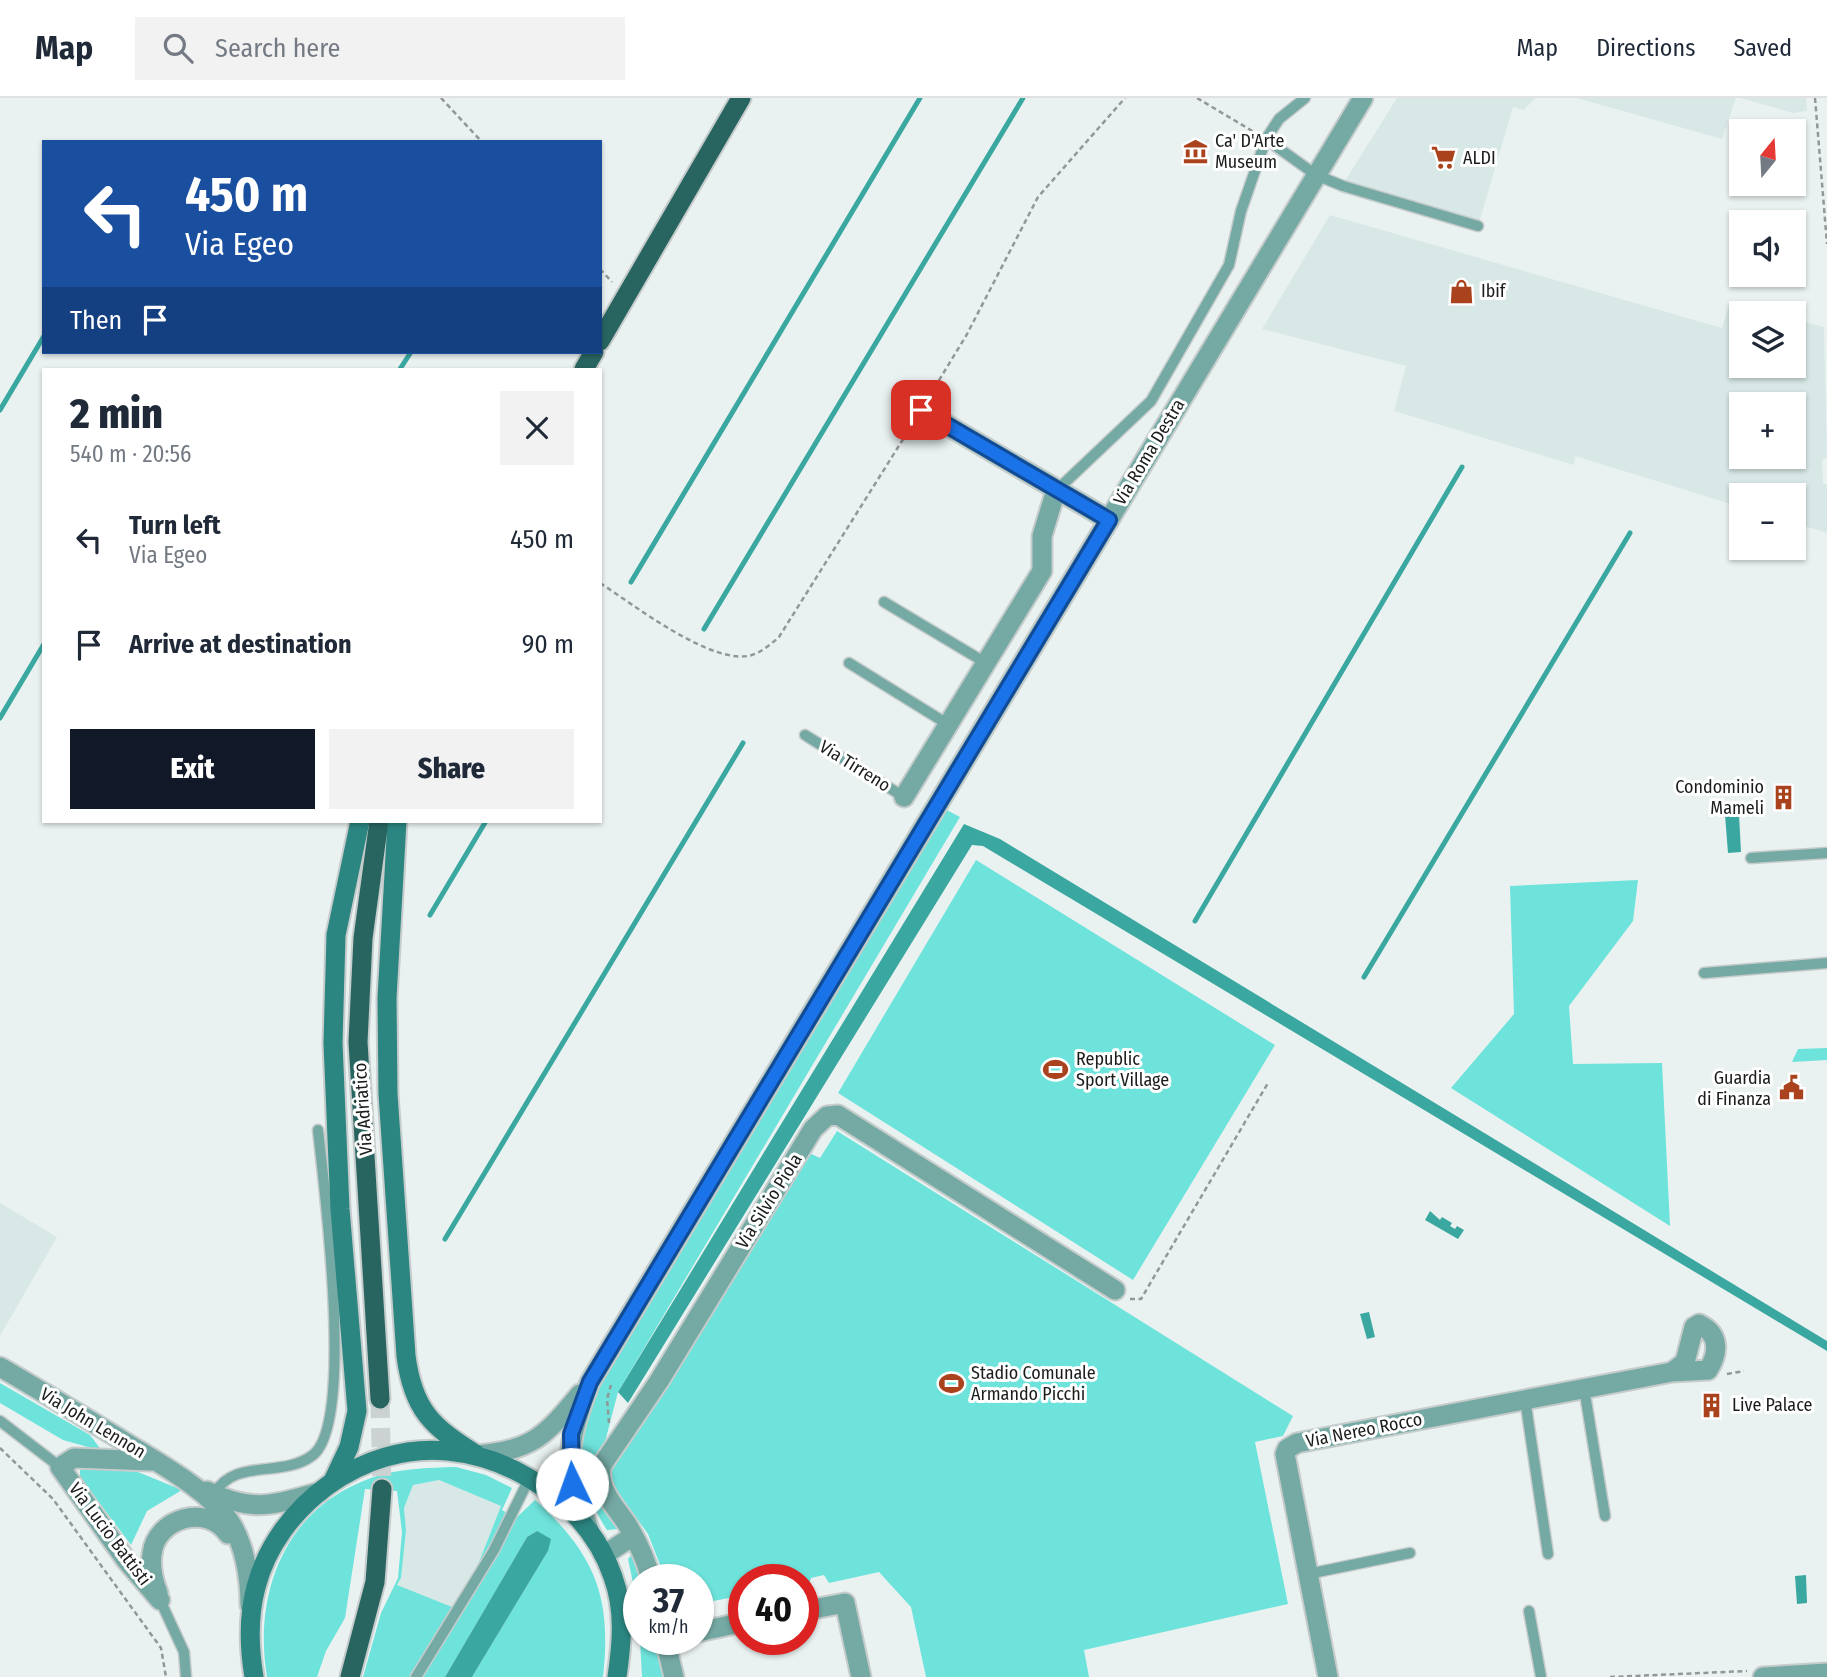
<!DOCTYPE html>
<meta charset="utf-8">
<style>
:root{--surface:#fff;--page:#f2f2f3;--text:#1f2937;--muted:#747a83;--line:#e0e1e3;--accent:#111827}
body{margin:0;font-family:"Fira Sans Condensed",sans-serif;background:var(--page);color:var(--text);height:100vh;display:flex;flex-direction:column;font-size:26px;white-space:nowrap}
*{box-sizing:border-box;margin:0}
p{font-size:23px;color:var(--muted)}
.icon{flex:none;width:38px;height:38px;fill:none;stroke:currentColor;stroke-width:2;stroke-linecap:round;stroke-linejoin:round}
.map{position:relative;flex:1;overflow:hidden}
.side{position:absolute;left:42px;top:270px;width:560px;height:455px;display:flex;flex-direction:column;background:var(--surface);border-radius:0px;box-shadow:0 2px 5px #0004}
.side>*{flex:none}
.guide{position:absolute;left:42px;top:42px;width:560px;height:214px;border-radius:0px;box-shadow:0 2px 5px #0004;background:#1a4fa0;color:#fff;overflow:hidden}
.needle{width:46px;rotate:18deg}
.controls{position:absolute;left:1729px;top:21px;display:grid;gap:14px}
.controls a{display:grid;place-items:center;width:77px;height:77px;border-radius:0px;background:var(--surface);box-shadow:0 2px 5px #0004;font-size:35px}
.speed{position:absolute;left:623px;top:1466px;display:flex;gap:14px;font-size:35px;font-weight:700;text-align:center}
.speed>*{display:grid;place-content:center;width:91px;height:91px;border-radius:50%;background:var(--surface);box-shadow:0 2px 5px #0004;line-height:1}
.speed small{font-size:18px;font-weight:400}
.speed .limit{border:10px solid #d22;background:#fff;color:#111}
.pin{position:absolute;display:grid;place-items:center;width:60px;height:60px;color:#fff;margin:-30px;border-radius:14px;box-shadow:0 4px 10px #0006}
.me{position:absolute;width:77px;margin:-38px;rotate:357deg;stroke-linejoin:round;filter:drop-shadow(0 0 5px #0008)}
.turn{display:flex;align-items:center;gap:24px;height:147px;padding:0 28px;font-size:32px}
.turn .icon{width:91px;height:91px;stroke-width:2.5}
.turn b{display:block;font-size:49px;line-height:60px}
.then{display:flex;align-items:center;height:66px;padding:0 28px;background:#0003;gap:14px;font-size:26px}
.round{display:grid;place-items:center;flex:none;width:74px;height:74px;border-radius:0px;background:var(--page)}
.overview{display:flex;align-items:center;justify-content:space-between;height:119px;padding:0 28px}
h1{font-size:42px;font-weight:800;line-height:52px}
.action{display:flex;gap:14px;margin-top:auto;padding:14px 28px}
.action a{flex:1;height:80px;border-radius:0px;background:var(--accent);color:#fff;font-size:28px;font-weight:800;line-height:80px;text-align:center}
.action a+a{background:var(--page);color:var(--text)}
ul{padding:0;list-style:none}
li{display:flex;align-items:center;gap:21px;height:105px;padding:0 28px}
li div{flex:1}
li b{display:block;font-size:26px}
li em{font-style:normal}
header{display:flex;align-items:center;gap:42px;box-sizing:border-box;height:98px;padding:0 35px;background:var(--surface);border-bottom:2px solid var(--line)}
header strong{font-size:33px}
nav{display:flex;gap:38px;margin-inline-start:auto;font-size:24px}
.search{width:490px;height:63px;background:var(--page);display:flex;align-items:center;gap:18px;box-sizing:border-box;padding:0 24px;border-radius:0px;color:var(--muted);font-size:26px}
.map>svg:first-child{display:block}
</style>
<header>
<strong>Map</strong>
<div class="search"><svg class="icon" aria-label="search" viewBox="0 0 24 24"><circle cx="10" cy="10" r="6"/><path d="M15 15l6 6"/></svg>Search here</div>
<nav><a>Map</a><a>Directions</a><a>Saved</a></nav>
</header>
<div class="map">
<svg width="1827" height="1579" viewBox="0 0 1827 1579">
<rect width="100%" height="100%" fill="#eaf2f1"/>
<g fill="#d7e8e6" fill-rule="evenodd">
<path d="M 1397,0 L 1535,0 L 1524,12 L 1513,9 L 1477,132 L 1338,94 Z"/>
<path d="M 1577,0 L 1736,0 L 1722,41 Z"/>
<path d="M 1740,0 L 1806,0 L 1807,13 L 1793,15 Z"/>
<path d="M 1330,117 L 1722,230 L 1730,204 L 1773,215 L 1741,215 L 1741,268 L 1794,268 L 1794,221 L 1824,229 L 1827,359 L 1822,362 L 1823,385 L 1827,387 L 1827,435 L 1794,425 L 1794,397 L 1741,397 L 1741,409 L 1575,358 L 1574,367 L 1394,313 L 1406,268 L 1262,231 ZM 1741,306 L 1794,306 L 1794,359 L 1741,359 Z"/>
<path d="M 0,1105 L 57,1139 L 0,1238 Z"/>
<path d="M 439,1382 L 501,1408 L 472,1482 L 452,1509 L 397,1488 L 401,1480 L 406,1432 L 404,1410 L 413,1387 Z"/>
</g>
<g fill="#6ee3db" fill-rule="evenodd">
<path d="M 941,709 L 960,719 L 618,1294 L 605,1344 L 596,1359 L 596,1378 L 618,1431 L 607,1432 C 557,1353 584,1317 623,1242 Z"/>
<path d="M 976,762 L 1275,947 L 1133,1182 L 838,995 Z"/>
<path d="M 1638,782 L 1633,823 L 1569,908 L 1573,966 L 1662,965 L 1670,1128 L 1451,990 L 1514,916 L 1510,788 Z"/>
<path d="M 1827,950 L 1827,962 L 1792,964 L 1798,951 Z"/>
<path d="M 837,1033 L 1293,1318 L 1283,1338 L 1255,1344 L 1288,1506 L 1084,1552 L 1089,1579 L 926,1579 L 911,1509 L 879,1474 L 829,1485 L 824,1477 L 811,1480 L 808,1489 L 803,1489 L 803,1482 L 744,1482 L 744,1497 L 698,1506 L 698,1482 L 666,1482 L 648,1436 L 605,1376 L 805,1053 L 820,1060 Z"/>
<path d="M 0,1285 L 90,1337 L 102,1353 L 63,1342 L 0,1305 Z"/>
<path d="M 456,1369 L 486,1377 L 512,1390 L 502,1412 L 516,1420 L 535,1402 C 595,1456 612,1499 603,1579 L 472,1579 L 548,1453 L 537,1433 L 527,1439 L 445,1579 L 363,1579 L 381,1515 L 398,1480 L 402,1434 L 397,1393 L 365,1391 L 345,1520 L 326,1553 L 317,1579 L 267,1579 C 253,1495 285,1410 371,1380 C 398,1370 428,1370 456,1369 ZM 439,1382 L 501,1408 L 472,1482 L 452,1509 L 397,1487 L 401,1480 L 406,1432 L 404,1410 L 413,1387 Z"/>
<path d="M 91,1370 L 138,1374 L 182,1392 L 147,1413 L 131,1447 L 80,1379 L 80,1372 Z"/>
<path d="M 634,1454 L 645,1482 L 639,1482 L 639,1513 L 628,1461 Z"/>
<path d="M 640,1542 L 653,1542 L 665,1579 L 642,1579 Z"/>
</g>
<g fill="#3aa8a1">
<path d="M 1739,716 L 1741,754 L 1728,755 L 1725,717 Z"/>
<path d="M 964,726 L 1000,741 L 1827,1243 L 1827,1253 L 983,748 L 972,747 L 628,1305 L 618,1294 Z"/>
<path d="M 1430,1113 L 1440,1122 L 1442,1119 L 1452,1125 L 1450,1128 L 1455,1131 L 1457,1128 L 1464,1132 L 1458,1141 L 1425,1122 Z"/>
<path d="M 1369,1214 L 1375,1239 L 1367,1241 L 1360,1216 Z"/>
<path d="M 537,1433 L 551,1441 L 548,1453 L 472,1579 L 445,1579 L 527,1439 Z"/>
<path d="M 1806,1477 L 1807,1505 L 1797,1506 L 1795,1478 Z"/>
</g>
<g fill="none" stroke-linecap="round" stroke-linejoin="round">
<g stroke="#3aa8a1" stroke-width="5">
<path d="M 400,271 L 411,254"/>
<path d="M 0,312 L 44,238"/>
<path d="M 631,484 L 920,0"/>
<path d="M 704,531 L 1023,0"/>
<path d="M 0,620 L 44,546"/>
<path d="M 430,817 L 486,723"/>
<path d="M 1195,823 L 1462,369"/>
<path d="M 1364,879 L 1630,435"/>
<path d="M 445,1141 L 743,645"/>
</g>
<path stroke="#cbd2d1" stroke-width="19" stroke-dasharray="19 10" stroke-linecap="butt" d="M 380,1301 L 382,1391"/>
<defs>
<g id="service">
<path d="M 1266,41 L 1316,77 L 1343,88 L 1478,128"/>
<path d="M 1057,392 L 1151,303 L 1229,167 L 1241,113 L 1266,41 L 1279,21 L 1305,0"/>
<path d="M 884,504 L 986,565"/>
<path d="M 849,565 L 949,627"/>
<path d="M 805,637 L 904,699"/>
<path d="M 1751,760 L 1827,755"/>
<path d="M 1704,875 L 1827,865"/>
<path d="M 1584,1290 L 1605,1418"/>
<path d="M 1525,1301 L 1548,1456"/>
<path d="M 0,1323 L 60,1369"/>
<path d="M 214,1396 C 235,1359 282,1381 313,1357 C 355,1323 324,1088 318,1032"/>
<path d="M 1308,1476 L 1410,1455"/>
<path d="M 160,1502 L 184,1554 L 186,1579"/>
<path d="M 1529,1513 L 1541,1579"/>
<path d="M 416,1579 L 494,1452 L 529,1381"/>
</g>
<g id="minor">
<path d="M 921,312 L 1109,422"/>
<path d="M 904,699 L 1042,473 L 1042,438 L 1056,392"/>
<path d="M 0,1269 C 45,1295 89,1322 133,1349 C 164,1368 210,1394 230,1424 C 245,1447 250,1481 250,1507"/>
<path d="M 151,1363 L 74,1360 L 60,1369 L 126,1462 L 160,1502"/>
<path d="M 207,1393 C 254,1415 272,1407 320,1394"/>
<path d="M 604,1457 L 633,1438"/>
<path d="M 651,1482 C 647,1464 637,1443 627,1426 C 616,1410 595,1388 602,1367 L 659,1283 L 813,1031 L 827,1018 L 838,1017 L 1115,1192"/>
<path d="M 158,1495 C 153,1482 150,1470 152,1456 C 156,1420 207,1405 228,1436"/>
<path d="M 803,1513 L 845,1505 L 861,1579"/>
<path d="M 698,1534 L 744,1524"/>
<path d="M 665,1542 L 674,1579"/>
<path d="M 1328,1579 L 1285,1356 L 1287,1351 L 1297,1345 L 1672,1274 L 1708,1272 C 1719,1255 1720,1236 1699,1226 L 1694,1229 L 1685,1264 L 1672,1274"/>
<path d="M 1763,1579 L 1827,1575"/>
</g>
<g id="tertiary">
<path d="M 477,1357 C 532,1353 546,1337 580,1296"/>
<path d="M 590,1434 C 564,1366 564,1353 590,1284 L 1363,0"/>
</g>
<g id="secondary">
<path d="M 397,723 L 387,900 L 388,996 L 406,1258 C 413,1312 432,1329 477,1357"/>
<path d="M 333,1383 L 349,1349 L 357,1313 L 340,1111 L 333,945 L 336,837 L 360,723"/>
<path d="M 254,1579 C 249,1549 248,1519 256,1489 C 277,1408 363,1344 448,1353 C 519,1360 590,1411 613,1479 C 625,1512 622,1545 617,1579"/>
</g>
<g id="primary">
<path d="M 600,243 L 741,0"/>
<path d="M 584,271 L 594,254"/>
<path d="M 379,723 L 363,840 L 358,944 L 380,1301"/>
<path d="M 350,1579 L 375,1484 L 382,1391"/>
</g>
</defs>
<use href="#service" stroke="#c5cccb" stroke-width="13"/>
<use href="#minor" stroke="#c5cccb" stroke-width="23"/>
<use href="#tertiary" stroke="#c5cccb" stroke-width="23"/>
<use href="#secondary" stroke="#c5cccb" stroke-width="23"/>
<use href="#primary" stroke="#c5cccb" stroke-width="23"/>
<g stroke="#929797" stroke-width="2.5" stroke-dasharray="5 3.5" stroke-linecap="butt">
<path d="M 441,0 L 482,44"/>
<path d="M 1197,0 L 1254,34"/>
<path d="M 1815,0 L 1827,146"/>
<path d="M 600,171 L 612,184"/>
<path d="M 930,297 L 966,238 L 1038,99 L 1125,0"/>
<path d="M 600,485 C 633,506 713,569 752,557 C 762,554 771,546 779,539 L 912,327"/>
<path d="M 1130,1201 L 1141,1201 L 1268,985"/>
<path d="M 1727,1276 L 1744,1273"/>
<path d="M 609,1325 L 607,1301 L 611,1287"/>
<path d="M 0,1350 L 53,1401 L 108,1477 L 161,1550 L 166,1579"/>
<path d="M 1610,1579 L 1747,1573"/>
</g>
<use href="#service" stroke="#75a9a4" stroke-width="10"/>
<use href="#minor" stroke="#75a9a4" stroke-width="19"/>
<use href="#tertiary" stroke="#75a9a4" stroke-width="19"/>
<use href="#secondary" stroke="#2b8580" stroke-width="19"/>
<use href="#primary" stroke="#286561" stroke-width="19"/>
</g>
<g fill="none" stroke-linecap="round" stroke-linejoin="round">
<defs>
<path id="route" d="M 572,1386 L 571,1336 L 590,1284 L 1109,422 L 921,312"/>
</defs>
<use href="#route" stroke="#114b97" stroke-width="18"/>
<use href="#route" stroke="#1a73e8" stroke-width="12"/>
</g>
<defs>
<symbol id="museum-bare" viewBox="-9 -9 18 18"><path d="M0-6L6-3V-2H-6V-3ZM-5-1h2V3h-2ZM-1-1h2V3h-2ZM3-1h2V3H3ZM-6 4H6V6H-6Z" fill="#aa431d" stroke="#fff" stroke-width="2.5" paint-order="stroke"/></symbol>
<symbol id="supermarket-bare" viewBox="-9 -9 18 18"><path d="M-6-5.5h2.5l.6 2H6L4.5 2H-2.5L-4.4-4H-6ZM-1.5 3.2a1.3 1.3 0 1 0 .1 0ZM3 3.2a1.3 1.3 0 1 0 .1 0Z" fill="#aa431d" stroke="#fff" stroke-width="2.5" paint-order="stroke"/></symbol>
<symbol id="shop-bare" viewBox="-9 -9 18 18"><path d="M-5-2.5h2.3a2.7 3.5 0 0 1 5.4 0H5L5.5 6h-11ZM-1.5-2.5h3a1.5 2.3 0 0 0-3 0Z" fill="#aa431d" stroke="#fff" stroke-width="2.5" paint-order="stroke"/></symbol>
<symbol id="building-bare" viewBox="-9 -9 18 18"><path d="M-4-6H4V6H1V3H-1V6H-4ZM-2.5-4.3h1.7v1.8h-1.7ZM.8-4.3h1.7v1.8H.8ZM-2.5-1h1.7V.8h-1.7ZM.8-1h1.7V.8H.8Z" fill="#aa431d" stroke="#fff" stroke-width="2.5" paint-order="stroke"/></symbol>
<symbol id="stadium-bare" viewBox="-9 -9 18 18"><path d="M0-5a6.5 5 0 1 0 0 10a6.5 5 0 1 0 0-10ZM-3.5-1.8h7v3.6h-7Z" fill="#aa431d" stroke="#fff" stroke-width="2.5" paint-order="stroke"/></symbol>
<symbol id="civic-bare" viewBox="-9 -9 18 18"><path d="M-.6-6.5H3V-4.5H.6V-3L4-1V1h2V6H-6V1h2V-1L-.6-3ZM-1.2 2.5V6h2.4V2.5Z" fill="#aa431d" stroke="#fff" stroke-width="2.5" paint-order="stroke"/></symbol>
</defs>
<g fill-rule="evenodd">
<use href="#museum-bare" x="1178" y="36" width="35" height="35"/>
<use href="#supermarket-bare" x="1426" y="42" width="35" height="35"/>
<use href="#shop-bare" x="1444" y="176" width="35" height="35"/>
<use href="#building-bare" x="1766" y="682" width="35" height="35"/>
<use href="#stadium-bare" x="1038" y="954" width="35" height="35"/>
<use href="#civic-bare" x="1774" y="972" width="35" height="35"/>
<use href="#stadium-bare" x="934" y="1268" width="35" height="35"/>
<use href="#building-bare" x="1694" y="1290" width="35" height="35"/>
</g>
<g text-anchor="middle" dominant-baseline="central" stroke-width="6" stroke-linejoin="round" paint-order="stroke">
<g font-size="18" fill="#1b1d1d" stroke="#fff" text-anchor="start">
<text x="1215" y="43">Ca' D'Arte<tspan x="1215" dy="21">Museum</tspan></text>
<text x="1463" y="60">ALDI</text>
<text x="1481" y="193">Ibif</text>
<text x="1764" y="689" text-anchor="end">Condominio<tspan x="1764" dy="21">Mameli</tspan></text>
<text x="1076" y="961">Republic<tspan x="1076" dy="21">Sport Village</tspan></text>
<text x="1771" y="980" text-anchor="end">Guardia<tspan x="1771" dy="21">di Finanza</tspan></text>
<text x="971" y="1275">Stadio Comunale<tspan x="971" dy="21">Armando Picchi</tspan></text>
<text x="1732" y="1307">Live Palace</text>
</g>
<g font-size="18" fill="#1b1d1d" stroke="#fff">
<text transform="translate(1149 354) rotate(-59)">Via Roma Destra</text>
<text transform="translate(855 668) rotate(32)">Via Tirreno</text>
<text transform="translate(363 1011) rotate(-94)">Via Adriatico</text>
<text transform="translate(769 1103) rotate(-58)">Via Silvio Piola</text>
<text transform="translate(93 1325) rotate(31)">Via John Lennon</text>
<text transform="translate(1364 1332) rotate(-11)">Via Nereo Rocco</text>
<text transform="translate(110 1436) rotate(53)">Via Lucio Battisti</text>
</g>
</g>
</svg>
<div class="controls">
<a><svg class="needle" viewBox="-14 -14 28 28"><path d="M0-13l5 13h-10z" fill="#e53935"/><path d="M0 13l5-13h-10z" fill="#747a83"/></svg></a>
<a><svg class="icon" aria-label="sound" viewBox="0 0 24 24"><path d="M4 9h4l5-4v14l-5-4H4zM17 9q2 3 0 6"/></svg></a>
<a><svg class="icon" aria-label="layers" viewBox="0 0 24 24"><path d="M12 4l9 5-9 5-9-5zM3 14l9 5 9-5"/></svg></a>
<a>+</a>
<a>−</a>
</div>
<div class="speed"><div>37<small>km/h</small></div><div class="limit">40</div></div>
<div class="pin" style="left:921px;top:312px;background:#d93025"><svg class="icon" aria-label="arrive" viewBox="0 0 24 24"><path d="M6 21V4h12l-3 4 3 4H6"/></svg></div>
<svg class="me" style="left:572px;top:1386px" viewBox="-20 -20 40 40"><circle r="19" fill="#fff"/><path d="M0-13L10 11 0 6-10 11z" fill="#1a73e8"/></svg>
<div class="guide">
<div class="turn"><svg class="icon" aria-label="left" viewBox="0 0 24 24"><path d="M17 20v-9H6M10 6l-5 5 5 5"/></svg><div><b>450 m</b>Via Egeo</div></div>
<div class="then">Then<svg class="icon" aria-label="arrive" viewBox="0 0 24 24"><path d="M6 21V4h12l-3 4 3 4H6"/></svg></div>
</div>
<section class="side">
<div class="overview"><div><h1>2 min</h1><p>540 m · 20:56</p></div><a class="round"><svg class="icon" aria-label="close" viewBox="0 0 24 24"><path d="M6 6l12 12M18 6L6 18"/></svg></a></div>
<ul>
<li><svg class="icon" aria-label="left" viewBox="0 0 24 24"><path d="M17 20v-9H6M10 6l-5 5 5 5"/></svg><div><b>Turn left</b><p>Via Egeo</p></div><em>450 m</em></li>
<li><svg class="icon" aria-label="arrive" viewBox="0 0 24 24"><path d="M6 21V4h12l-3 4 3 4H6"/></svg><div><b>Arrive at destination</b></div><em>90 m</em></li>
</ul>
<div class="action"><a>Exit</a><a>Share</a></div>
</section>
</div>
